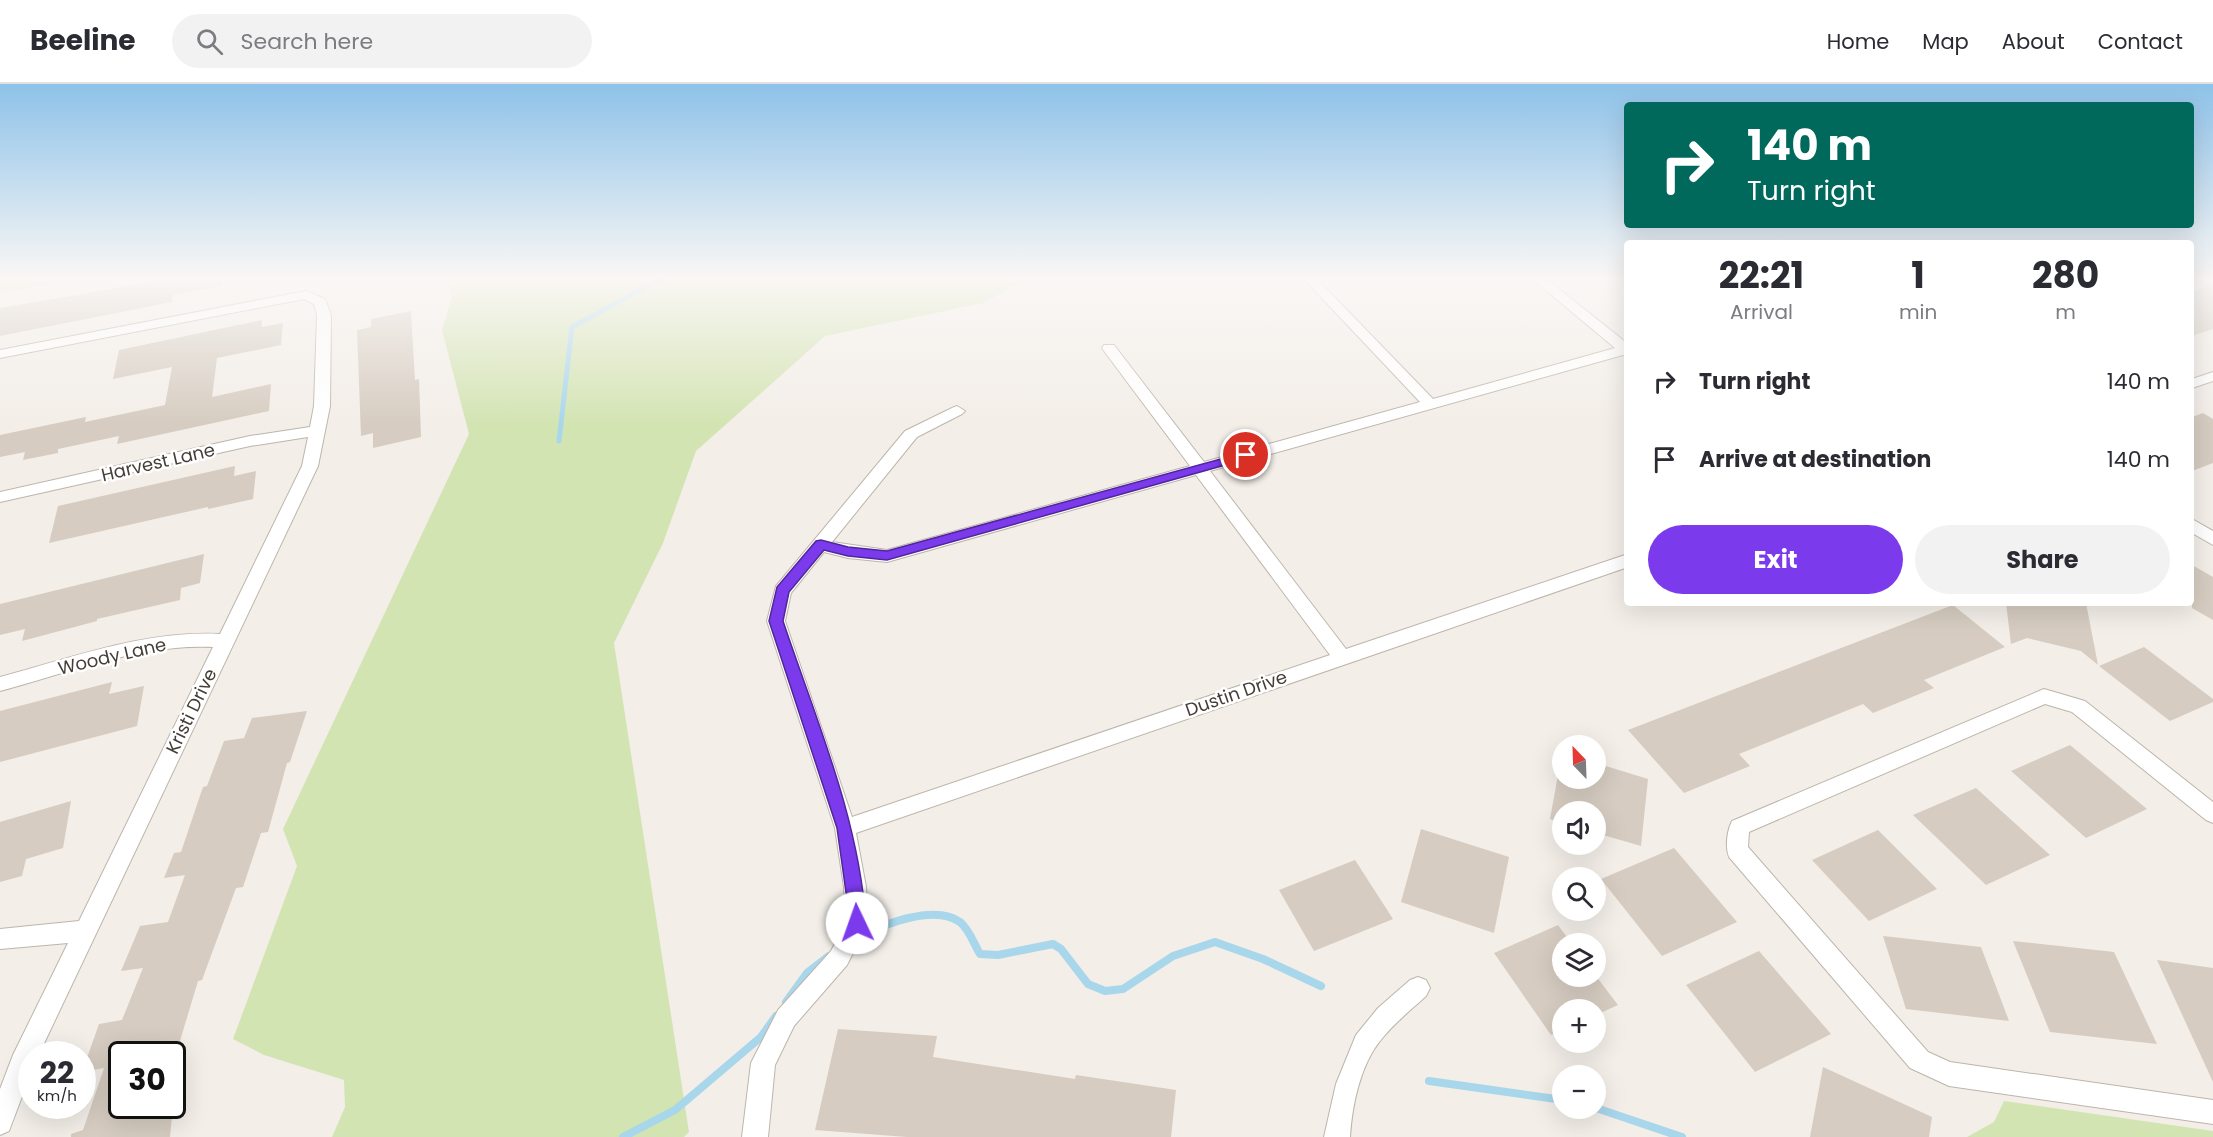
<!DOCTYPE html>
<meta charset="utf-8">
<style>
:root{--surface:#fff;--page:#f2f2f3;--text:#2b2b33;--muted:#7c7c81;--line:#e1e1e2;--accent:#7c3aed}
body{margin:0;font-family:Poppins,sans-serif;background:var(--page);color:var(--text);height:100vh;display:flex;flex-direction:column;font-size:22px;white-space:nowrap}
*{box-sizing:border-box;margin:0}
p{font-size:20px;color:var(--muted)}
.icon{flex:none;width:33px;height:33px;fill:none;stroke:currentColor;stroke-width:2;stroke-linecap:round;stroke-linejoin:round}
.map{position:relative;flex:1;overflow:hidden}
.drawer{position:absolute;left:1624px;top:156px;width:570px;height:366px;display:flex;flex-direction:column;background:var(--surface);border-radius:6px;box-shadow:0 6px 24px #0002}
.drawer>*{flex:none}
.top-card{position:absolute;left:1624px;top:18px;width:570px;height:126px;border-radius:6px;box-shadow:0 6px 24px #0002;background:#00695c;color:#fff;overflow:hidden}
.needle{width:39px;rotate:337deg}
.tools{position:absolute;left:1552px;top:651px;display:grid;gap:12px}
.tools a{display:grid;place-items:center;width:54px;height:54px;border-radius:50%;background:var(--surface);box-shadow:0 6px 24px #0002;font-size:30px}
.speed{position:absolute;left:18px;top:957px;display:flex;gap:12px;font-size:30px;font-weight:700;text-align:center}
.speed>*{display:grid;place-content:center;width:78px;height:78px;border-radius:50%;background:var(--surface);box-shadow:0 6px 24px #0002;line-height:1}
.speed small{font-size:15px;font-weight:400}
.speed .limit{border:3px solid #111;border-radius:9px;background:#fff;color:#111}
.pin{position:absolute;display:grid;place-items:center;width:51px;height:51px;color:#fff;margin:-26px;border:3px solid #fff;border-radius:50%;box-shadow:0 2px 6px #0007}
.me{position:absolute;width:66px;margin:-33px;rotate:357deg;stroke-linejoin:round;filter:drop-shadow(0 0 4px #0008)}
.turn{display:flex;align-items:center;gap:21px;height:126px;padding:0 24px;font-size:27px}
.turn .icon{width:78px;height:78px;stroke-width:2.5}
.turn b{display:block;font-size:42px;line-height:51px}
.eta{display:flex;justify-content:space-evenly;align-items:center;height:102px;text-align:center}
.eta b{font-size:36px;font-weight:700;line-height:42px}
.cta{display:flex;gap:12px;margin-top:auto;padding:12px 24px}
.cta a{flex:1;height:69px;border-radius:36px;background:var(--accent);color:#fff;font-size:24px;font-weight:700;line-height:69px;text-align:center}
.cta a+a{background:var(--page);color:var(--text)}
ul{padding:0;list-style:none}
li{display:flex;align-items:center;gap:18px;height:78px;padding:0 24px}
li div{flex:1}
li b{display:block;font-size:22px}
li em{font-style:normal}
header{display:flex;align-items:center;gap:36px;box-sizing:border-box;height:84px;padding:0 30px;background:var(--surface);border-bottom:2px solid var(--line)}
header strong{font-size:28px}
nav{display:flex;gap:33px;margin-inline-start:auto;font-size:21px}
.search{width:420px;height:54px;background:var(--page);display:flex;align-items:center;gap:15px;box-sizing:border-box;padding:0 21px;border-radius:33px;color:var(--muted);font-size:22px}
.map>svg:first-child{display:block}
</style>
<header>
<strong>Beeline</strong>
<div class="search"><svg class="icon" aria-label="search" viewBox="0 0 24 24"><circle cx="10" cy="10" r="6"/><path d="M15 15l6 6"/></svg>Search here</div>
<nav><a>Home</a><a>Map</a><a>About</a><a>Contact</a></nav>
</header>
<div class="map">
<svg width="2213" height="1053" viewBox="0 0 2213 1053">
<rect width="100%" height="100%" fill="#f3eee8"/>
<g fill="#d3e4b3">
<path d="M 0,193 L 86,193 L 0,209 Z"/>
<path d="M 447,193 L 1031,193 L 983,219 L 825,252 L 696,367 L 663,459 L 614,559 L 689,1048 L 684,1053 L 332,1053 L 345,1023 L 344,996 L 264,971 L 233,955 L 297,782 L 283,745 L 469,350 L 442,246 L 452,212 Z"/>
<path d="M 2004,1017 L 2213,1047 L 2213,1053 L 1967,1053 L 1994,1038 Z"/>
</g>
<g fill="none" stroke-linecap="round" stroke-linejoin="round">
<path stroke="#a8d6eb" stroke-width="5" d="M 559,357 L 572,243 L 664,193"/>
<g stroke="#a8d6eb" stroke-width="8">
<path d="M 855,853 C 881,842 934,819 960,838 C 969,845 974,860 980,870 L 998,871 L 1053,860 L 1061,865 L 1088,900 L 1105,907 L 1123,905 L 1173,872 L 1215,858 L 1263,875 L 1321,902"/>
<path d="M 786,918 L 807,889 L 829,872"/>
<path d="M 1429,997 L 1563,1016"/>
<path d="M 1596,1024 L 1682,1053"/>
<path d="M 623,1053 L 675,1026 L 761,953 L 776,932"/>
</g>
</g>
<g fill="#d6ccc1">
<path d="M 160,193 L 222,193 L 222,202 L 173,211 L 172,218 L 0,252 L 0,224 L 89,209 L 146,198 L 147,195 Z"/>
<path d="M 2213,200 L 2213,245 L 2192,252 L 2192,208 Z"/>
<path d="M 411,227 L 415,296 L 419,295 L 421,353 L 373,364 L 373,349 L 361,352 L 357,246 L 371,243 L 371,235 Z"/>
<path d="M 262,236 L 262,243 L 283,239 L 281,261 L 217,274 L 212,313 L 271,300 L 269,327 L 117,360 L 119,352 L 58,365 L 58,369 L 23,376 L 25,368 L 0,373 L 0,351 L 86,333 L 85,338 L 165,321 L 172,283 L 113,295 L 119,266 Z"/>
<path d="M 2203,329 L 2213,335 L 2213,379 L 2192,387 L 2192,333 Z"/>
<path d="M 235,382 L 234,392 L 256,387 L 253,415 L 208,425 L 208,423 L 49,459 L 58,422 Z"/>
<path d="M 204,470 L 200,499 L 181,504 L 180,516 L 97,535 L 97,537 L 22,557 L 25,545 L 0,551 L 0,520 Z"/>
<path d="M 2192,481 L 2213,493 L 2213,536 L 2192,524 Z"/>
<path d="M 2006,519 L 2086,519 L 2098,581 L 2081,567 L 2027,554 L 2011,560 Z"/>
<path d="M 1953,521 L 2005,563 L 1924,596 L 1934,604 L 1873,629 L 1863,620 L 1739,670 L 1750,682 L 1684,709 L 1628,646 Z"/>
<path d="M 2144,563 L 2213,615 L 2213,618 L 2170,637 L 2099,582 Z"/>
<path d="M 112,598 L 109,610 L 144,602 L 137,642 L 0,678 L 0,627 Z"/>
<path d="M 307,627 L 290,678 L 287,679 L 268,748 L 261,749 L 243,803 L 236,804 L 202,896 L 198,897 L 176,970 L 122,970 L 122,1032 L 154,1022 L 173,1022 L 170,1053 L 71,1053 L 71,1050 L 83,1046 L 104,984 L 82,988 L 99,940 L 122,936 L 143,884 L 121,887 L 140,842 L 168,838 L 185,791 L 164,794 L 174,769 L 181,768 L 203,703 L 207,702 L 224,657 L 244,654 L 252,634 Z"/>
<path d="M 2070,661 L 2147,725 L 2086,754 L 2011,687 Z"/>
<path d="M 1562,669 L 1563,694 L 1596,694 L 1596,679 L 1648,695 L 1641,762 L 1596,749 L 1596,728 L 1563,728 L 1563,739 L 1550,735 Z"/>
<path d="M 1976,704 L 2050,771 L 1986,801 L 1913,731 Z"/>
<path d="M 71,717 L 63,764 L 26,775 L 22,792 L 0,798 L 0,738 Z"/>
<path d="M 1421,745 L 1509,773 L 1494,849 L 1401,818 Z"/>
<path d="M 1878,746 L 1937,805 L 1869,837 L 1812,776 Z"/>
<path d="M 1674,764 L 1737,838 L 1662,872 L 1601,795 Z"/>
<path d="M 1355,776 L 1393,835 L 1314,867 L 1279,806 Z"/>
<path d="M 1558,841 L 1572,860 L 1563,860 L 1563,892 L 1596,892 L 1618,921 L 1596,931 L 1596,926 L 1563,926 L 1563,946 L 1551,951 L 1494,869 Z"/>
<path d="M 1883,852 L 1981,863 L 2009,937 L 1906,925 Z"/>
<path d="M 2013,857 L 2114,868 L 2157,960 L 2050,948 Z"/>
<path d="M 1759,867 L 1831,950 L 1755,988 L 1686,901 Z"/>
<path d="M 2157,876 L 2213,884 L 2213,998 Z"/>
<path d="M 838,945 L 937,952 L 933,973 L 1075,995 L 1076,991 L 1176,1006 L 1171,1053 L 907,1053 L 815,1046 Z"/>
<path d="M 1823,983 L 1932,1033 L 1929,1053 L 1810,1053 Z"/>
</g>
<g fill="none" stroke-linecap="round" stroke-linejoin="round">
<defs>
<g id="minor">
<path d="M 1302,193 L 1315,193 L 1433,315 L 1615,264 L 1530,193 L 1544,193 L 1628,260 L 1628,272 L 1623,271 L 1210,387 L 1346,565 L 1628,470 L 1628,483 L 856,749 L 866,803 L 868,839 L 847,881 L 794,942 L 775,981 L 768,1053 L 742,1053 L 751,979 L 778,926 L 831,867 L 846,838 L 844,803 L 835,744 L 767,537 L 776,502 L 905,347 L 952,324 L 957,322 L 965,327 L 962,330 L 917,353 L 832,458 L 887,466 L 1190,382 L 1104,267 L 1102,264 L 1104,261 L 1114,261 L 1204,378 L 1420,318 ZM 1196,391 L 1330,571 L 852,733 L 785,537 L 791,509 L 824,468 L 848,474 L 887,478 Z"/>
<path d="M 306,207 L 325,215 L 331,231 L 330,322 L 318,382 L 39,970 L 32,970 L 32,986 L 9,1047 L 0,1051 L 0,1005 L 13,971 L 68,859 L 0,865 L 0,845 L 79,837 L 213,563 C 144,559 67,589 0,607 L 0,593 C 72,574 145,546 220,550 L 302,382 L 308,353 L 250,362 L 0,418 L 0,408 L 250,352 L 310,343 L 314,322 L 317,231 L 314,220 L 304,215 L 0,274 L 0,266 Z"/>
<path d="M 2213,288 L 2213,297 L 2192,304 L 2192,295 Z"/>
<path d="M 2192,435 L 2213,447 L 2213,461 L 2192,449 Z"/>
<path d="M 2044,605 L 2085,617 L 2213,718 L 2213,739 L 2206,736 L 2072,628 L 2045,620 L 1749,748 L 1748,763 L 1928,968 L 1950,978 L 2213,1016 L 2213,1040 L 1949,1002 L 1910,984 L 1729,773 C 1725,762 1727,747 1732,737 Z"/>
<path d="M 1418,893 L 1426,896 L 1430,904 L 1426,912 C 1411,926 1393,940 1380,957 C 1360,982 1352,1022 1350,1053 L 1324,1053 L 1336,1000 L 1356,951 L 1378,924 L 1410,896 Z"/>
</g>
</defs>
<use href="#minor" stroke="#bdb5ab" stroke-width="2"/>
<use href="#minor" fill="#fff" fill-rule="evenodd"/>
</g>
<linearGradient id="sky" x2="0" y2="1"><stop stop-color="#8ec2e9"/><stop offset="0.57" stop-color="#faf7f5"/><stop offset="1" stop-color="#faf7f5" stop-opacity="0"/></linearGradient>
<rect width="2213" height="340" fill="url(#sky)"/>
<path fill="#7c3aed" stroke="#51269a" stroke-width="1.5" d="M 1246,368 L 1252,371 L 1250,374 L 887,476 L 848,472 L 824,466 L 789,508 L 783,537 C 816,636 859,734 866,839 L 863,844 L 857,846 L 851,844 L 837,744 L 769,537 L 777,503 L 816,457 L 821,456 L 848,463 L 887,467 Z"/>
<g text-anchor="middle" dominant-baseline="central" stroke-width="5" stroke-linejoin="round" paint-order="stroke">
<g font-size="18" fill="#453e37" stroke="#fff">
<text transform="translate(158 378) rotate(-13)">Harvest Lane</text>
<text transform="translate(112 572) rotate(-13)">Woody Lane</text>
<text transform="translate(1236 609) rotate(-19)">Dustin Drive</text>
<text transform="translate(191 627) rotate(-64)">Kristi Drive</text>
</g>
</g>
</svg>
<div class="tools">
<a><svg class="needle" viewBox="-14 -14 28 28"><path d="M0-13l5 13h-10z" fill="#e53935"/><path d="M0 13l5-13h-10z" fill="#7c7c81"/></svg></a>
<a><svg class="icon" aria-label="sound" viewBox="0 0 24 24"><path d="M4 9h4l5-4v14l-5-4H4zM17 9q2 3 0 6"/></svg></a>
<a><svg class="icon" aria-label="search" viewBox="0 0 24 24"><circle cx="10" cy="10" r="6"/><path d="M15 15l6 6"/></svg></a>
<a><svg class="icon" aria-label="layers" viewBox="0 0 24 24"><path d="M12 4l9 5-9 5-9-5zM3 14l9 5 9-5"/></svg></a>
<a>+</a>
<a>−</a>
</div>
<div class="speed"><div>22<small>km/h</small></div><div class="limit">30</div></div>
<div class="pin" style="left:1246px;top:371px;background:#d93025"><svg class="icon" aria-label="arrive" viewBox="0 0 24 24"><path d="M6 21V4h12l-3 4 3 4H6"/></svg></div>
<svg class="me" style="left:857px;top:839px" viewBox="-20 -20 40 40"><circle r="19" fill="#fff"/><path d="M0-13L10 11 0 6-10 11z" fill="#7c3aed"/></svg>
<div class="top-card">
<div class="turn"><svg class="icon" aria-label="right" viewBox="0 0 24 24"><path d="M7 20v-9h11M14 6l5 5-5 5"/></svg><div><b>140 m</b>Turn right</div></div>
</div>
<section class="drawer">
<div class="eta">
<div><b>22:21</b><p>Arrival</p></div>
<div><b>1</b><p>min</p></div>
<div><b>280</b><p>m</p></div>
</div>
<ul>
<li><svg class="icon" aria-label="right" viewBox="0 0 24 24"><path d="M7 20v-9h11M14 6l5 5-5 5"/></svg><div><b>Turn right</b></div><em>140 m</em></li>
<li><svg class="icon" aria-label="arrive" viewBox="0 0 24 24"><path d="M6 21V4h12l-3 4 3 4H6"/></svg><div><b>Arrive at destination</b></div><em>140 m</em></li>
</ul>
<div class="cta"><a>Exit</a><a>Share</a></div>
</section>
</div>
